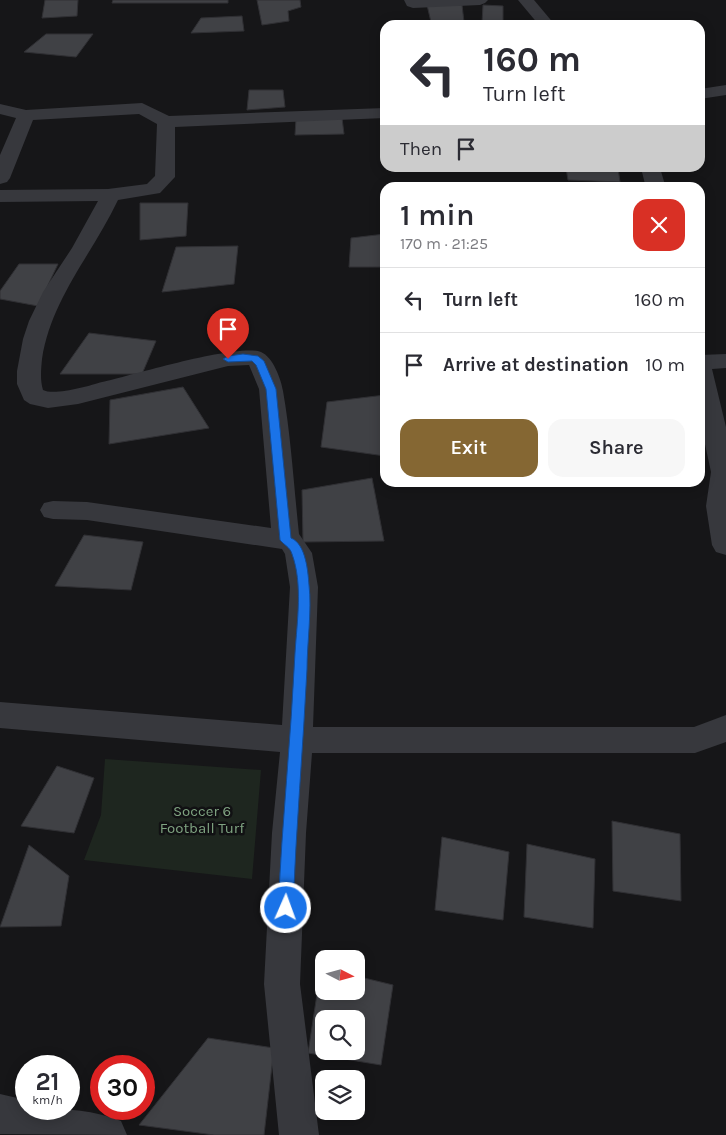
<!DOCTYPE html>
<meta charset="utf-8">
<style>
:root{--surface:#fff;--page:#f7f7f7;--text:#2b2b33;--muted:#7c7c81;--line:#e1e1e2;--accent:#856733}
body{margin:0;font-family:Karla,sans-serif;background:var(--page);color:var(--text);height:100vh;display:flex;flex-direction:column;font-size:19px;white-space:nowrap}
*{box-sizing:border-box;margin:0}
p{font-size:16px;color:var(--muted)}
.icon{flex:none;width:28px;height:28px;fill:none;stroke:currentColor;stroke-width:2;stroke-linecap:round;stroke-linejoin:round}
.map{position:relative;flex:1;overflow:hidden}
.panel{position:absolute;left:380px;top:182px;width:325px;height:305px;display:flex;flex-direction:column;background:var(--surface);border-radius:15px;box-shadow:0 2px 12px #0003}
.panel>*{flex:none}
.top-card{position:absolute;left:380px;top:20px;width:325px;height:152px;border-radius:15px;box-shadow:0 2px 12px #0003;background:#fff;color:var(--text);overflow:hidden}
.needle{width:32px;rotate:96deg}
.fabs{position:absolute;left:315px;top:950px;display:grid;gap:10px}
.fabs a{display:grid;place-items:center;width:50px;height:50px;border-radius:10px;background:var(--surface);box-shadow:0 2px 12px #0003;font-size:25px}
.speed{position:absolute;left:15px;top:1055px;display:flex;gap:10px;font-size:25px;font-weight:700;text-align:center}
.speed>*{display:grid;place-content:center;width:65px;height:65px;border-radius:50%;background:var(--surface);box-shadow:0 2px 12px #0003;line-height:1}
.speed small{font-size:12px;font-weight:400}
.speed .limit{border:8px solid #d22;background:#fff;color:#111}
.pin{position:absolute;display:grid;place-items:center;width:42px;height:42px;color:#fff;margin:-51px -21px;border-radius:50% 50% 50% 0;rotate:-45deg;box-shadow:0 0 5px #0007}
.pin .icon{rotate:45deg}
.me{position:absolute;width:55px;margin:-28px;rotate:2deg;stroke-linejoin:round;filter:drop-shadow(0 0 4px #0008)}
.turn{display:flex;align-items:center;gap:18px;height:105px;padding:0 20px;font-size:22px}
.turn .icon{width:65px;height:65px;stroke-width:2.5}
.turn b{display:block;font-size:35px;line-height:42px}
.then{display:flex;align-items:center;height:48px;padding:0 20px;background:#0003;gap:10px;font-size:19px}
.round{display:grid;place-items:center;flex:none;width:52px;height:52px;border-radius:15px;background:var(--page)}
.summary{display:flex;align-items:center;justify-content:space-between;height:85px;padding:0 20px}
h1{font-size:30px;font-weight:600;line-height:38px}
.primary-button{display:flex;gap:10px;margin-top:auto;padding:10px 20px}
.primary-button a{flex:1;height:58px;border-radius:15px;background:var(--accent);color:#fff;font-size:20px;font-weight:600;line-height:58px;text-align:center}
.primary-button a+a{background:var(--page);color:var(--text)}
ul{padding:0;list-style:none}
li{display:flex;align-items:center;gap:15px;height:65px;padding:0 20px;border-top:1px solid var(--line)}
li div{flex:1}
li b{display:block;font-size:19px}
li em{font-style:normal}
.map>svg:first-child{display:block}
</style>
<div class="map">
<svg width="726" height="1135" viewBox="0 0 726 1135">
<rect width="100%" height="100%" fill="#161618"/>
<path fill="#1e261f" d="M 105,759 L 261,770 L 252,879 L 84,860 L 101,815 Z"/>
<g fill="#404145" stroke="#303034" fill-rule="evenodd">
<path d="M 45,0 L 78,0 L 77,16 L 42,18 Z"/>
<path d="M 113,0 L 228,0 L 228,3 L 112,3 Z"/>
<path d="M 257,0 L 300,0 L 301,7 L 288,11 L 289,21 L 262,25 Z"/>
<path d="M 427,5 L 462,5 L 464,22 L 431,22 Z"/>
<path d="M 483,5 L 503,6 L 503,24 L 482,23 Z"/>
<path d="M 242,16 L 244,31 L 191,33 L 201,18 Z"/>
<path d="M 46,34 L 93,34 L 76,57 L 24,52 Z"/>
<path d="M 249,90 L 283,90 L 285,107 L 247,110 Z"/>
<path d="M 342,118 L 344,134 L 295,135 L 296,119 Z"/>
<path d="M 566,168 L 618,168 L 620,182 L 568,180 Z"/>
<path d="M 140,203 L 188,203 L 186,236 L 140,240 Z"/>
<path d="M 385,234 L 385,267 L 349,267 L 351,238 Z"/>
<path d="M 238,246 L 234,284 L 162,292 L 176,247 Z"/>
<path d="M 19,264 L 58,264 L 38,306 L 0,299 L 0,291 Z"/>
<path d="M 89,333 L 156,341 L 142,374 L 60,374 Z"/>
<path d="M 183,387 L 209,428 L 109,444 L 110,400 Z"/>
<path d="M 385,395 L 385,456 L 321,447 L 327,402 Z"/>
<path d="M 372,478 L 384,541 L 303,542 L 302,490 Z"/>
<path d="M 84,535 L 143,542 L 131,590 L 55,586 Z"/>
<path d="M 57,766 L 94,778 L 74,833 L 21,826 Z"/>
<path d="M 612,821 L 680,834 L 681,901 L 613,891 Z"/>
<path d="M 442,837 L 509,852 L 503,920 L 435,910 Z"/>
<path d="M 527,844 L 595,859 L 593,928 L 524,917 Z"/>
<path d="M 29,845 L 69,876 L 61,926 L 0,927 Z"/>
<path d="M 321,968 L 324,969 L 324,991 L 356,991 L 356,976 L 393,985 L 381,1065 L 308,1053 ZM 324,1019 L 356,1019 L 356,1051 L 324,1051 Z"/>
<path d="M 208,1038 L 274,1048 L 264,1135 L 214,1135 L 139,1125 Z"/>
</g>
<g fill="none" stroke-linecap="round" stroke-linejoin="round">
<g fill="#37383d" fill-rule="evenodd">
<path d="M 404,0 L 488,0 L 485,3 L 480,5 L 413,8 L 407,6 Z"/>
<path d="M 518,0 L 534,0 L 555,25 L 539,25 Z"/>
<path d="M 726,85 L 726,95 L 700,99 L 700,89 Z"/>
<path d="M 142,103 L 169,116 L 385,108 L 385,118 L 175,127 L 175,177 L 160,193 L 118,200 C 93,253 51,299 42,359 C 41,370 40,380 43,390 C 54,396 89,386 102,382 C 133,375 237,343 261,352 C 273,357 281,379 283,391 C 291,436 294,488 299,534 L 312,553 L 318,587 L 313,727 L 694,727 L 726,715 L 726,742 L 695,753 L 312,753 L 306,833 L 300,984 L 319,1135 L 279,1135 L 264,984 L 272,833 L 280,752 L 0,728 L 0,702 L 282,725 L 290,587 L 285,554 L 282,549 L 87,520 L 53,519 L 44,517 L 40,510 L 44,503 L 53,501 L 87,502 L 271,528 L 259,389 L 249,365 L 228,366 L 78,404 L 48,408 L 30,404 L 24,400 L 17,384 L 17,371 L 23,339 L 29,321 L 43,292 L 72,248 L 98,201 L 0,202 L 0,190 L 108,189 L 147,184 L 155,176 L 157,124 L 139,114 L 33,120 L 10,178 L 7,182 L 0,184 L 0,155 L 16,118 L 0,114 L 0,104 L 26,110 Z"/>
<path d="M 641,168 L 660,168 L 666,188 L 646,188 Z"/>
<path d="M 726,354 L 726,368 L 712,369 L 726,427 L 726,555 L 716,552 L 712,545 L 706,506 L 711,472 L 700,421 L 700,355 Z"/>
<path d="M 0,1094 L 26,1100 L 26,1109 C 60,1109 89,1108 121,1121 L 127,1135 L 0,1134 Z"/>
</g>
</g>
<path fill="#1a73e8" stroke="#114b97" d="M 243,354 L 258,356 L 264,361 L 276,389 L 291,538 C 306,544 308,572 309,585 C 312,610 307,644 307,669 C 303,749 296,828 293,908 L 291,913 L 286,915 L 280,913 L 278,908 C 282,823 291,738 295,653 C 297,621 303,584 292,554 C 290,547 284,545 280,540 L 266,389 L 256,365 L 252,361 L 228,362 L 223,359 L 228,356 Z"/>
<g text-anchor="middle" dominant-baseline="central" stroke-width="5" stroke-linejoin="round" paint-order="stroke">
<g font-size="15" fill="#7fa381" stroke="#111113">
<text x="202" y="811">Soccer 6<tspan x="202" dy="17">Football Turf</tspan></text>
</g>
</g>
</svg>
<div class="fabs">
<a><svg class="needle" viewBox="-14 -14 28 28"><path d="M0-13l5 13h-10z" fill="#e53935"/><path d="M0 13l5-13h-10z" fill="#7c7c81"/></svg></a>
<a><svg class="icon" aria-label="search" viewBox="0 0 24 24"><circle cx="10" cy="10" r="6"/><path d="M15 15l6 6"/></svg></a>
<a><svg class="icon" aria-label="layers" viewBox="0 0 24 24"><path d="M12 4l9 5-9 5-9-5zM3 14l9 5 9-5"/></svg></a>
</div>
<div class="speed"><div>21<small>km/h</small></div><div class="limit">30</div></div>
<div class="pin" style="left:228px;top:359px;background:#d93025"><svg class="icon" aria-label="arrive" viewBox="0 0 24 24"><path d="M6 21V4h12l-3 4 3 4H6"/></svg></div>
<svg class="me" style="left:286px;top:908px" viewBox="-20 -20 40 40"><circle r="17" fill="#1a73e8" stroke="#fff" stroke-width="3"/><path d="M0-11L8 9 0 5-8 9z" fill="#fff"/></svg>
<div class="top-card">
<div class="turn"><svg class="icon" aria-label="left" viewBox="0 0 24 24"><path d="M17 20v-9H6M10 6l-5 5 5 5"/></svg><div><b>160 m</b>Turn left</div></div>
<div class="then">Then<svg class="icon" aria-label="arrive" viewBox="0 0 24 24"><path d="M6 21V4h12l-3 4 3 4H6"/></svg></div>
</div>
<section class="panel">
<div class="summary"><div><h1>1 min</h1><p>170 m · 21:25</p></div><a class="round" style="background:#d93025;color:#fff"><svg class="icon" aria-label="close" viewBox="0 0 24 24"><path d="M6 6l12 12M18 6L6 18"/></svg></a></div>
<ul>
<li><svg class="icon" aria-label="left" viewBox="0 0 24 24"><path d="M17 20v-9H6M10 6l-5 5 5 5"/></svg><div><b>Turn left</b></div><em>160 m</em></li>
<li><svg class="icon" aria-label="arrive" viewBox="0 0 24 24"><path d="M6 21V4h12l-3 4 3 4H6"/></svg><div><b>Arrive at destination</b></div><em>10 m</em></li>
</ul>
<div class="primary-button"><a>Exit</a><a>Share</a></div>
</section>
</div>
